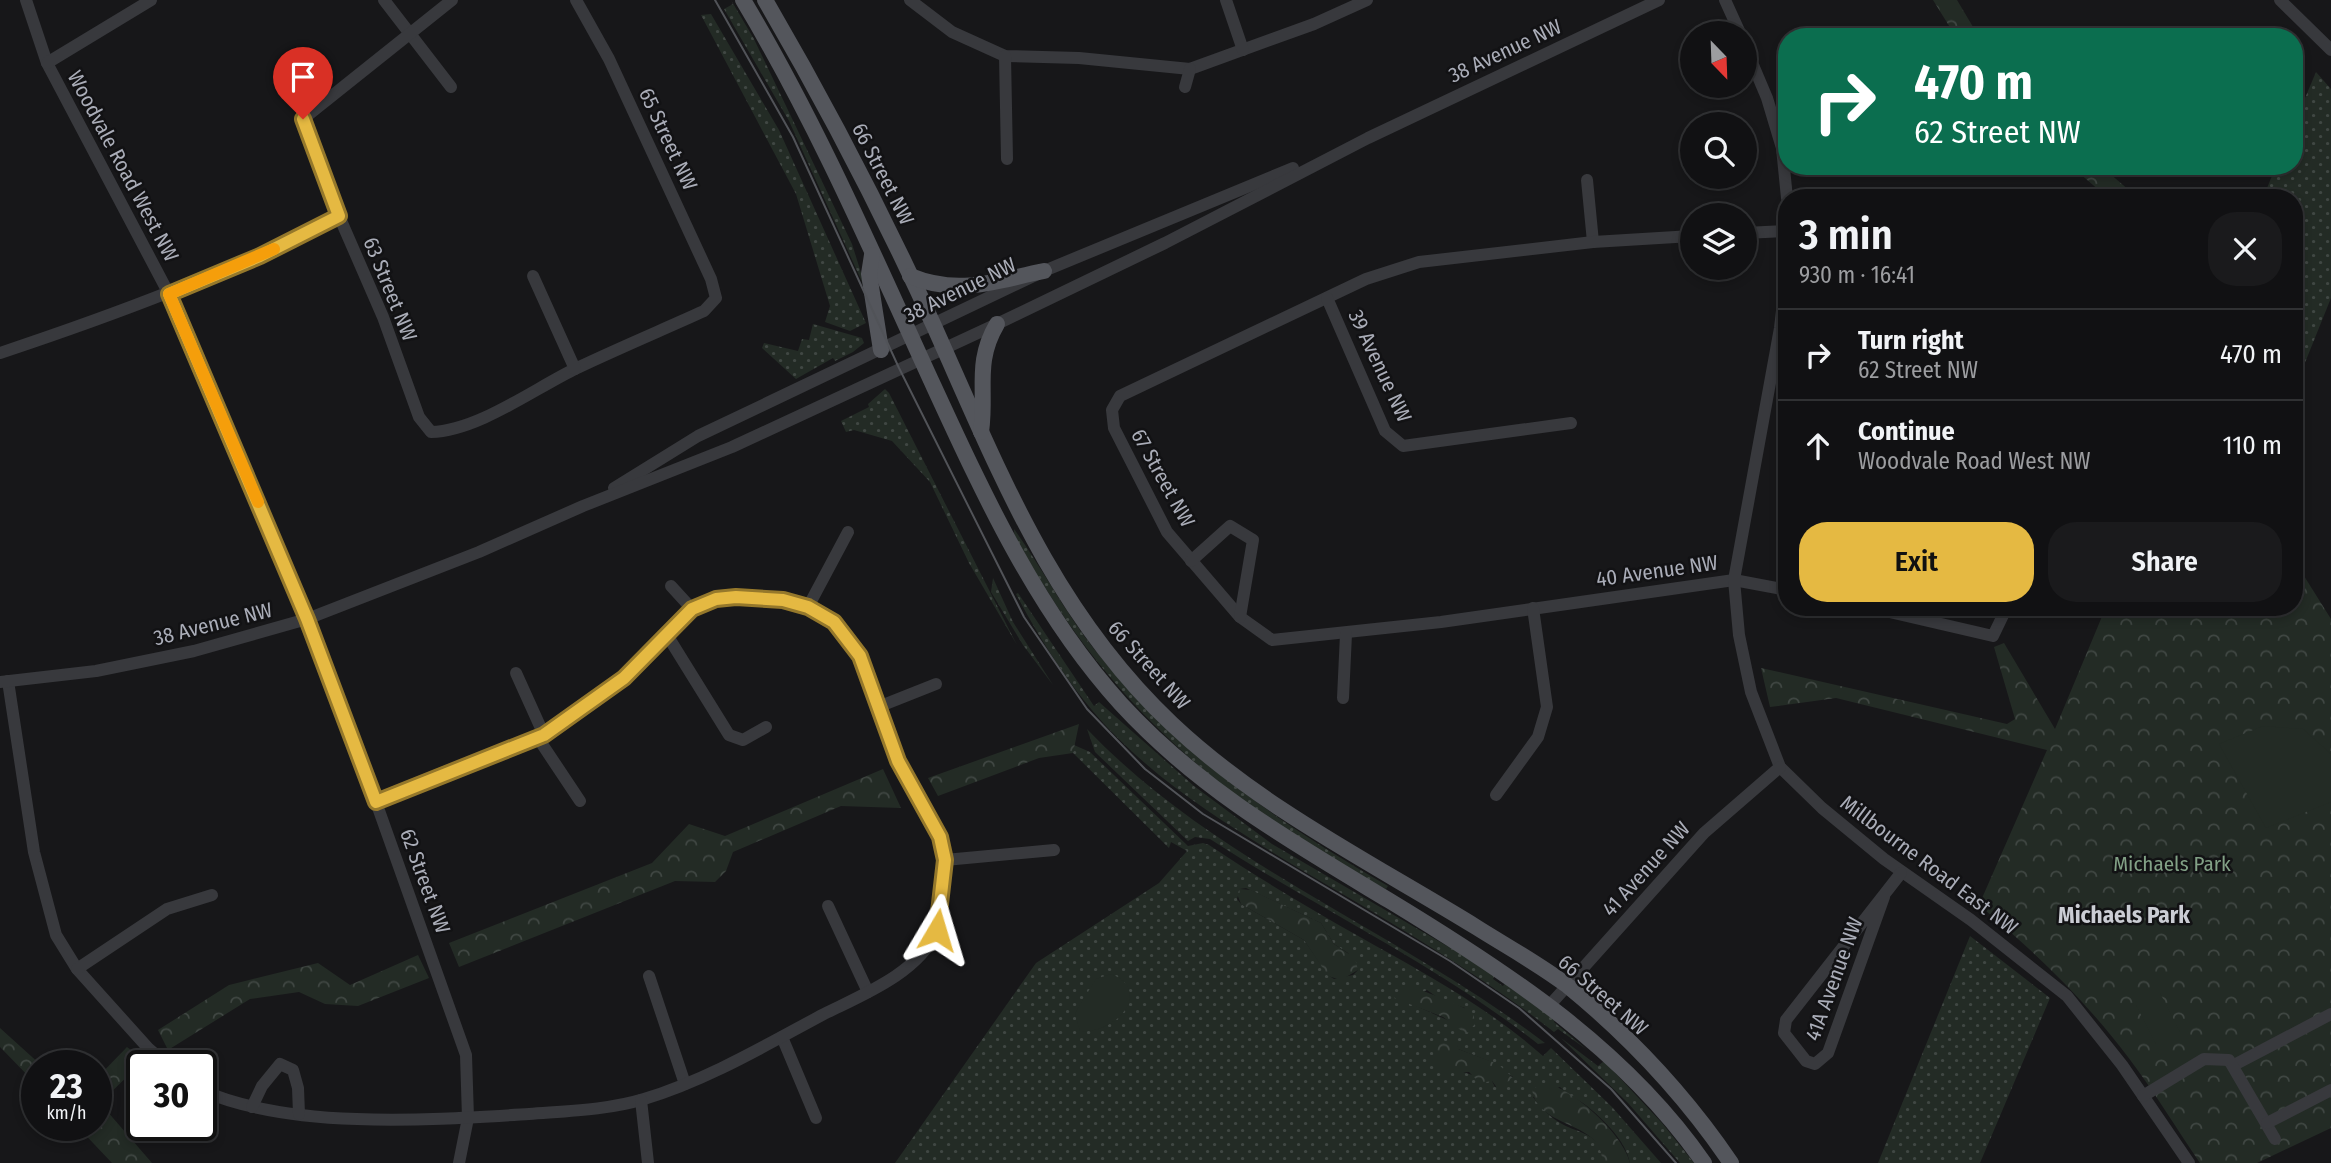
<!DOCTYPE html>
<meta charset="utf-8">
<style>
:root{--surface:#111113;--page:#1a1a1c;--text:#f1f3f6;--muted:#9c9da0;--line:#303133;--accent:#e5b942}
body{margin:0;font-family:"Fira Sans Condensed",sans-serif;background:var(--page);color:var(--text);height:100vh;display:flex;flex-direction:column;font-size:26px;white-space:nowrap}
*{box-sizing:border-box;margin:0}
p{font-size:23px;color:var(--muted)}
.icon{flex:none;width:38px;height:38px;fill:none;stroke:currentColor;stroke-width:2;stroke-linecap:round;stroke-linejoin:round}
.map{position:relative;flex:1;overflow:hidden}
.drawer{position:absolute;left:1778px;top:189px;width:525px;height:427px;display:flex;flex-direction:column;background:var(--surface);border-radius:28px;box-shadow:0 4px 10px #0003,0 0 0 2px var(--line)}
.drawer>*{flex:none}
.hud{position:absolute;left:1778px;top:28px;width:525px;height:147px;border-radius:28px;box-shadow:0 4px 10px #0003,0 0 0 2px var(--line);background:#0b6e4f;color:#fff;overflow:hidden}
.needle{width:46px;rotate:157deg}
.controls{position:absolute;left:1680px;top:21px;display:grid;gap:14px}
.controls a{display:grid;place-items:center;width:77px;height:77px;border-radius:50%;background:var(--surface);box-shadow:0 4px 10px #0003,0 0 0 2px var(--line);font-size:35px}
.speed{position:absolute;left:21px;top:1050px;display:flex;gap:14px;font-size:35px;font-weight:700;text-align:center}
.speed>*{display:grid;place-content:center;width:91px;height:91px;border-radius:50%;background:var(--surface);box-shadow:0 4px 10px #0003,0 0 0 2px var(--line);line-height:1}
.speed small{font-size:18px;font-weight:400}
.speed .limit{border:4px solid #111;border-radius:10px;background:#fff;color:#111}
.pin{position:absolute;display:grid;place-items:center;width:60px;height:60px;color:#fff;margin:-72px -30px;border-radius:50% 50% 50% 0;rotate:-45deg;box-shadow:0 0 7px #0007}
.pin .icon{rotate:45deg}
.me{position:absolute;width:77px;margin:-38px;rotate:7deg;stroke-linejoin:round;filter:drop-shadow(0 0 5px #0008)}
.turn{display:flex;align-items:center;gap:24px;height:147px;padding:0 21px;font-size:32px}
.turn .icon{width:91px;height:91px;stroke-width:2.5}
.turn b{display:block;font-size:49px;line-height:60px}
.round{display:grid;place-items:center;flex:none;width:74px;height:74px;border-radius:28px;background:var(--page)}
.headline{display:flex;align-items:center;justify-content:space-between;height:119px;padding:0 21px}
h1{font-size:42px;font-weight:600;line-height:52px}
.primary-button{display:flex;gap:14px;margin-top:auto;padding:14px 21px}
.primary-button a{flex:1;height:80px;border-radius:28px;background:var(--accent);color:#111;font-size:28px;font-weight:600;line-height:80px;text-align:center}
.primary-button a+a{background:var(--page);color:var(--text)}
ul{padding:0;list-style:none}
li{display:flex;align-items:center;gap:21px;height:91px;padding:0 21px;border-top:2px solid var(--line)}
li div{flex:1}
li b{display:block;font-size:26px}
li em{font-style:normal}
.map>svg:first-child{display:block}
</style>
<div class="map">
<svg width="2331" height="1163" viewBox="0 0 2331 1163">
<defs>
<pattern id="grass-dots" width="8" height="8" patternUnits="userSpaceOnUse" patternTransform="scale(1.75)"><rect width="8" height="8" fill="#232b25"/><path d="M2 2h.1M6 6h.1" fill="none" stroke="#404743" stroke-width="1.8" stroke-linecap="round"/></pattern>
<pattern id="forest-crowns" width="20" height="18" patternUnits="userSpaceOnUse" patternTransform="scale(1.75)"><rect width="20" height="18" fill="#232b25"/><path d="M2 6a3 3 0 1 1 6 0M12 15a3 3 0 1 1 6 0" fill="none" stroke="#404743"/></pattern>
</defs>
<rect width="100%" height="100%" fill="#171719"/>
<g fill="url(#grass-dots)" fill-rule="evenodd">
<path d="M 731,0 L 754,39 L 852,244 L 868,295 L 789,121 L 724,9 L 733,4 Z"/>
<path d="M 711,14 L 779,130 L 866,323 L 850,331 L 825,322 L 830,306 L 796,194 L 701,15 Z"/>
<path d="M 2316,72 L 2331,89 L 2331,298 L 2294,390 L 2294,198 L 2263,198 L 2276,166 L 2294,166 L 2294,124 Z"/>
<path d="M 813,324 L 862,338 L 864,343 L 853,352 L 835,361 L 833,358 L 796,379 L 762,348 L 764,343 L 798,351 L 802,339 L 809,340 Z"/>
<path d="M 885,389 L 889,393 L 1017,645 L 969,563 L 930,482 L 892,441 L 854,430 L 846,432 L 841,421 L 869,407 L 868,404 Z"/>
<path d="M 1014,529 C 1042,568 1064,611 1094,649 C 1177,753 1274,820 1388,886 L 1386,889 C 1247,819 1124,718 1043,584 C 1034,570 1013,543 1014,529 Z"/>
<path d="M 993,578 L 1013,622 L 1053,685 L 1023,645 L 991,592 Z"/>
<path d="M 1018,593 L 1094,706 L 1099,702 L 1194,786 L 1272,844 L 1495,974 L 1493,979 L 1503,986 L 1506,982 L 1556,1019 L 1554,1022 L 1586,1049 L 1558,1029 L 1554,1032 C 1476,971 1390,922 1305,872 C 1241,833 1178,796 1124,744 C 1079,701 1045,649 1016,594 Z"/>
<path d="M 1087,729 C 1216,864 1398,931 1545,1043 L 1538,1044 C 1436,964 1318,909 1210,839 L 1195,837 L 1188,841 L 1095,752 Z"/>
<path d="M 1074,745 L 1090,752 L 1188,846 L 1203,843 L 1209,845 C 1258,878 1309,908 1360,937 C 1424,973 1488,1007 1543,1056 L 1551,1048 L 1612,1107 L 1661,1163 L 1630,1163 C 1626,1141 1604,1120 1587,1106 C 1578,1099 1568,1096 1560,1087 L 1533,1097 C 1540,1107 1551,1118 1562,1124 C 1580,1134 1604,1134 1602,1163 L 895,1163 L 1036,963 L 1159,883 L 1187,851 L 1171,842 L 1169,848 L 1073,753 ZM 1246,888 L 1321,923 L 1334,944 L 1348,953 L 1358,970 L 1353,975 L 1334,979 L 1328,975 L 1304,940 L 1241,904 L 1237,899 L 1240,889 ZM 1427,990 L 1441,1000 L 1465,1008 L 1466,1033 L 1454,1023 L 1405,1001 ZM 1457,1044 L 1458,1049 L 1489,1061 L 1513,1077 L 1495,1087 L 1492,1081 L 1463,1072 Z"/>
<path d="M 1970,936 L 2050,998 L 1980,1163 L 1878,1163 Z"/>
<path d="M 1561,1038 L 1598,1066 L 1604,1061 L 1662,1123 L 1694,1163 L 1680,1163 L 1628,1103 Z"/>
</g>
<g fill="url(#forest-crowns)">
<path d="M 1933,0 L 1957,0 L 1979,37 L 1956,37 Z"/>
<path d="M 2071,166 L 2101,166 L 2138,198 L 2108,198 Z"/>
<path d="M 2294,560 L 2331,619 L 2331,1128 L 2257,1163 L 2200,1163 C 2176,1128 2154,1091 2128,1057 C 2085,1000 2034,951 1979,905 L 2047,750 L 1836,698 L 1770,707 L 1761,668 L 2007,724 L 2015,719 L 1994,647 L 2004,643 L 2055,729 L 2106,607 L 2294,607 Z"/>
<path d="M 1079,724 L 1073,753 L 1039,758 L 938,796 L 928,778 Z"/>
<path d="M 883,769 L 901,808 L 841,806 L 733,852 L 726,871 L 715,882 L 675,881 L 459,967 L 449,943 L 652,863 L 689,824 L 725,836 Z"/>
<path d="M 1240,889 L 1251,890 L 1321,923 L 1334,944 L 1355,958 L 1358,970 L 1341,980 L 1328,976 L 1304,940 L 1241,904 L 1237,894 Z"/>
<path d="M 418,955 L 429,978 L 358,1006 L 325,1004 L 299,992 L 250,999 L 168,1050 L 158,1030 L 229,985 L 318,963 L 350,985 Z"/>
<path d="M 1408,987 C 1416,987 1467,1007 1472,1013 C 1475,1017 1474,1020 1475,1024 L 1466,1034 L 1443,1017 L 1394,998 L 1400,989 Z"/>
<path d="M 0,1028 L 42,1066 L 37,1066 L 37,1085 L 0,1047 Z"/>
<path d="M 1446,1042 L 1457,1044 L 1458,1049 L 1498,1064 L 1513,1078 L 1498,1089 L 1492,1081 L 1480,1083 L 1469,1072 L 1447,1073 L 1435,1062 L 1433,1049 L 1438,1043 Z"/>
<path d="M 127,1047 L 144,1060 L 100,1103 L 152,1163 L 112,1163 L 76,1125 L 96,1125 L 96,1079 Z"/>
<path d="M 1545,1083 C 1573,1088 1624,1135 1630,1163 L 1602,1163 C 1605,1120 1537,1130 1532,1089 Z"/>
</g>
<g fill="#232b25">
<path d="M 2263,726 L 2303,729 L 2331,754 L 2331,802 L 2266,828 L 2219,744 Z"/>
<path d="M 1111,974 C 1152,989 1119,1034 1080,1031 L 1075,1014 L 1078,1008 L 1096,979 Z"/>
<path d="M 2160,993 L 2180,1032 L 2156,1044 L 2136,1005 Z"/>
</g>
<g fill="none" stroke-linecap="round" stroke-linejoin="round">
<g stroke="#38393d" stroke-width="12">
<path d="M 26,0 L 47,63 L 169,294 L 211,388 L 307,619 L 376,802 L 466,1055 L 468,1118 L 459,1163"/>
<path d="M 384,0 L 451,87"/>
<path d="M 452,0 L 303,119 L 339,216 L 383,317 L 419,417 L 431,432 C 478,431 535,388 577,368 C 619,348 662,330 704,311 L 716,298 L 711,279 L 609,59 L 576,0"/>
<path d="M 910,0 L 952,32 L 1005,56 L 1079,58 L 1190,69 L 1314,24 L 1367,0"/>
<path d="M 1226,0 L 1243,50"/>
<path d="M 1725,0 L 1740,33"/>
<path d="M 2280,0 L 2331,50"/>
<path d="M 1745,46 L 1767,98 L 1782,148 L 1787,198"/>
<path d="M 1005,56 L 1007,159"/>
<path d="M 47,63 L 151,0"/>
<path d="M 1185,87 L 1190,69"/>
<path d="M 1587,180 L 1593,242"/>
<path d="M 1745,233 L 1787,231"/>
<path d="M 1692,236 L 1593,242 L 1419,262 L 1366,279 L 1120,396 L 1112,410 L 1114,428 L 1167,532 L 1240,617 L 1272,640 L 1441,622 L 1734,580 L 1787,590"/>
<path d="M 1787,268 L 1780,328 L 1734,580 L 1739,635 L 1751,692 L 1780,767 L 1822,808 L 1884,859 L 1971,920 L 2067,996 L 2122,1065 L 2189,1163"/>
<path d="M 533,276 L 575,369"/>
<path d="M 1327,298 L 1385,431 L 1403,446 L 1571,423"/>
<path d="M 0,353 C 117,314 229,272 339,216"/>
<path d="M 614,488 L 698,436 L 1044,271 L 1293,168"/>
<path d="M 1191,561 L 1230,526 L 1253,540 L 1240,617"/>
<path d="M 671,586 L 692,609"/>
<path d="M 808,607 L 848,532"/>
<path d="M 1868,607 L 1993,636 L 2007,607"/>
<path d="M 667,635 L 729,735 L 743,740 L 766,727"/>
<path d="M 516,673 L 544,735"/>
<path d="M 8,681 L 34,852 L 56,935 L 77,969 L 148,1048 L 169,1066"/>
<path d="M 0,682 L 96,671 L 194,651 L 307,619 L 479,552 L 583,506 L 732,447 L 997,324 L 1165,243 L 1368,138 L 1659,0"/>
<path d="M 1343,698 L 1346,634"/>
<path d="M 878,707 L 936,684"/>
<path d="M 538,738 L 580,801"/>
<path d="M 1496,795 L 1538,737 L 1547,707 L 1533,608"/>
<path d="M 945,860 L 1054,850"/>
<path d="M 1884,897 L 1828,1053 L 1815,1064 L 1806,1061 L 1784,1033 L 1786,1020 L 1901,873"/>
<path d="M 828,906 L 868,992"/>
<path d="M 77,969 L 167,909 L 212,895"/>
<path d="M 649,976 L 685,1084"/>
<path d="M 1549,1006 L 1704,833 L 1780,767"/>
<path d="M 782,1037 L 816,1118"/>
<path d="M 2234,1065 L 2331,1014"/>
<path d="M 201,1090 C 291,1130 431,1120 529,1114 C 567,1111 608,1110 644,1099 C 707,1080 766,1045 824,1014 C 862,995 918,973 936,932 C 944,913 947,862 941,842 C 934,813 911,788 899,761 C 878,717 872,652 832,621 C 801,597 757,593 720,599 C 679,606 655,650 626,676 C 556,740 463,768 376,802"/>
<path d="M 2143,1096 L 2204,1059 L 2229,1060 L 2275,1139"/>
<path d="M 641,1100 L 648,1163"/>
<path d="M 252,1107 L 262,1086 L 280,1064 L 293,1070 L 298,1088 L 299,1114"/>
<path d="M 2267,1123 L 2331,1090"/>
</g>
<g stroke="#54565c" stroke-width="16">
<path d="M 743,0 C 815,120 871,249 929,376 C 982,491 1035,609 1121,704 C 1200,790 1292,842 1390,901 C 1507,972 1625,1049 1704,1163"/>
<path d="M 765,0 C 827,106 883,214 934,326 C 999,471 1053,612 1172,724 C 1261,808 1372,863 1476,927 C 1506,946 1539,964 1568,986 C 1629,1036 1687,1098 1731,1163"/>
<path d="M 872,255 L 869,274 L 881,350"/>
<path d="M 910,276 C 959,296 994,281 1044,271"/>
<path d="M 981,432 C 987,390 974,363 997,324"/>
</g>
<path stroke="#515358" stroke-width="2" d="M 715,0 L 793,137 L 899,368 L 1024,617 L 1087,709 L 1145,769 L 1203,814 L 1450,961 L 1519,1008 L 1611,1089 L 1676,1163"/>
</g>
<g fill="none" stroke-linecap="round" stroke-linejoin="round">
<defs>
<path id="route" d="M 303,119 L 339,216 L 260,256 L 169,294 L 307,619 L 376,802 L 544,735 L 624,678 L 692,609 L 716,599 L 736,597 L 783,600 L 808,607 L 834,622 L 860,656 L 898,761 L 940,837 L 945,860 L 937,930"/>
</defs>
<use href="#route" stroke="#95782b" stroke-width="18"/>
<use href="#route" stroke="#e5b942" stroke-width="12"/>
<path stroke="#f59e0b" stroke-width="12" d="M 258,502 L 169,294 L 274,249"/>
</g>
<g text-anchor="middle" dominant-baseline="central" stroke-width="5" stroke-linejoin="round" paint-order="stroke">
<g font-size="21" fill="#aaadb8" stroke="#121214">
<text transform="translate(1505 51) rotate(-25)">38 Avenue NW</text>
<text transform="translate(668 139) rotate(65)">65 Street NW</text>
<text transform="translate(123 166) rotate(62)">Woodvale Road West NW</text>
<text transform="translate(883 174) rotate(63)">66 Street NW</text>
<text transform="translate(390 289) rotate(68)">63 Street NW</text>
<text transform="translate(960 290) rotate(-26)">38 Avenue NW</text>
<text transform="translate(1380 366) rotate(65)">39 Avenue NW</text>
<text transform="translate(1163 478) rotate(61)">67 Street NW</text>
<text transform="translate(1657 571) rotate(-8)">40 Avenue NW</text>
<text transform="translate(213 624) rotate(-14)">38 Avenue NW</text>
<text transform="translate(1149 665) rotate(48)">66 Street NW</text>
<text transform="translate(1929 865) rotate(37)">Millbourne Road East NW</text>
<text transform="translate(1646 869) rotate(-48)">41 Avenue NW</text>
<text transform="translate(425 881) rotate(70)">62 Street NW</text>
<text transform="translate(1834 979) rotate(-70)">41A Avenue NW</text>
<text transform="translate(1603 995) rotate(41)">66 Street NW</text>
</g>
<g font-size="21" fill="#82a186" stroke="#121214">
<text x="2172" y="864">Michaels Park</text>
</g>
<g font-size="23" font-weight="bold" fill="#cbcdd4" stroke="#121214">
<text x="2124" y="915">Michaels Park</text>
</g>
</g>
</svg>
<div class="controls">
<a><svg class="needle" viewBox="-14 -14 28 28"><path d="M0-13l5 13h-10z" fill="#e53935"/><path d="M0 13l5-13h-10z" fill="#9c9da0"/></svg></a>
<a><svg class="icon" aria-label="search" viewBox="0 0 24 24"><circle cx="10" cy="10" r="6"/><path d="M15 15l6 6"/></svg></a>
<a><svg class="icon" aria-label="layers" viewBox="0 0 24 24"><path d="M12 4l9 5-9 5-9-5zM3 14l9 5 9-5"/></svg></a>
</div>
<div class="speed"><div>23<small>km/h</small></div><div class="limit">30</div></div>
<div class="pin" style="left:303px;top:119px;background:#d93025"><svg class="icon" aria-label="arrive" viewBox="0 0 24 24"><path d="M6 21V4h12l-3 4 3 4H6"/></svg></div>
<svg class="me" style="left:937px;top:930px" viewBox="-20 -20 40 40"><path d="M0-17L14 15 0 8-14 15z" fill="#e5b942" stroke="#fff" stroke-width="4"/></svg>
<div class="hud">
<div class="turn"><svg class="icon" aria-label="right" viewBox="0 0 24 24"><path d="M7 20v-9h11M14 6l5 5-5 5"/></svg><div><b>470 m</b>62 Street NW</div></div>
</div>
<section class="drawer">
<div class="headline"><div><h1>3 min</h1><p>930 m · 16:41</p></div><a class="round"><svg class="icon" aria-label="close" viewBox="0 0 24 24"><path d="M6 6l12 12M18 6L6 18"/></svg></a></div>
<ul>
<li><svg class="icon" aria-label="right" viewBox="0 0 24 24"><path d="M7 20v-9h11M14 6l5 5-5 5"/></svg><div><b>Turn right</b><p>62 Street NW</p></div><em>470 m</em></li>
<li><svg class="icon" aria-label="ahead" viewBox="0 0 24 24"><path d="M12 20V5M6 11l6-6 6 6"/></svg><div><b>Continue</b><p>Woodvale Road West NW</p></div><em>110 m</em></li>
</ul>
<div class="primary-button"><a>Exit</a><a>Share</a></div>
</section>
</div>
